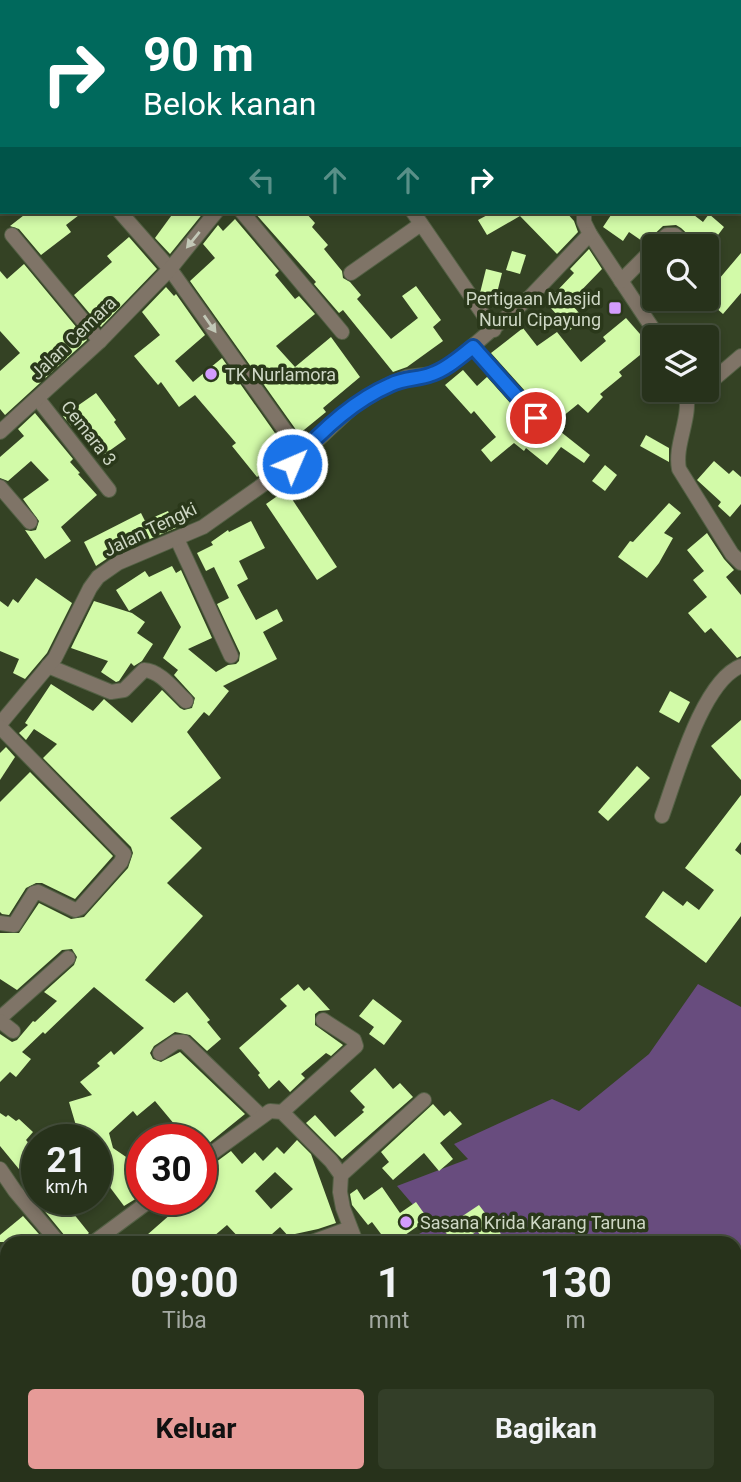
<!DOCTYPE html>
<html lang="id">
<style>
:root{--surface:#27321b;--page:#333e28;--text:#f1f3f6;--muted:#a4aaa3;--line:#434d3a;--accent:#e69b98}
body{margin:0;font-family:Roboto,sans-serif;background:var(--page);color:var(--text);height:100vh;display:flex;flex-direction:column;font-size:26px;white-space:nowrap}
*{box-sizing:border-box;margin:0}
p{font-size:23px;color:var(--muted)}
.icon{flex:none;width:38px;height:38px;fill:none;stroke:currentColor;stroke-width:2;stroke-linecap:round;stroke-linejoin:round}
.map{position:relative;flex:1;overflow:hidden}
.panel{position:absolute;left:0px;top:1236px;width:742px;height:247px;display:flex;flex-direction:column;background:var(--surface);border-radius:21px 21px 0 0;box-shadow:0 4px 10px #0003,0 0 0 2px var(--line)}
.panel>*{flex:none}
.hud{position:absolute;left:0px;top:0px;width:742px;height:214px;box-shadow:0 4px 10px #0003,0 0 0 2px var(--line);background:#00695c;color:#fff;overflow:hidden}
.controls{position:absolute;left:642px;top:234px;display:grid;gap:14px}
.controls a{display:grid;place-items:center;width:77px;height:77px;border-radius:7px;background:var(--surface);box-shadow:0 4px 10px #0003,0 0 0 2px var(--line);font-size:35px}
.speed{position:absolute;left:21px;top:1124px;display:flex;gap:14px;font-size:35px;font-weight:700;text-align:center}
.speed>*{display:grid;place-content:center;width:91px;height:91px;border-radius:50%;background:var(--surface);box-shadow:0 4px 10px #0003,0 0 0 2px var(--line);line-height:1}
.speed small{font-size:18px;font-weight:400}
.speed .limit{border:10px solid #d22;background:#fff;color:#111}
.pin{position:absolute;display:grid;place-items:center;width:60px;height:60px;color:#fff;margin:-30px;border:4px solid #fff;border-radius:50%;box-shadow:0 2px 7px #0007}
.me{position:absolute;width:77px;margin:-38px;rotate:45deg;stroke-linejoin:round;filter:drop-shadow(0 0 5px #0008)}
.turn{display:flex;align-items:center;gap:24px;height:147px;padding:0 28px;font-size:32px}
.turn .icon{width:91px;height:91px;stroke-width:2.5}
.turn b{display:block;font-size:49px;line-height:60px}
.lanes{display:flex;align-items:center;height:66px;padding:0 28px;background:#0003;justify-content:center;gap:35px;direction:ltr}
.lanes .off{opacity:.35}
.eta{display:flex;justify-content:space-evenly;align-items:center;height:119px;text-align:center}
.eta b{font-size:42px;font-weight:700;line-height:49px}
.primary-button{display:flex;gap:14px;margin-top:auto;padding:14px 28px}
.primary-button a{flex:1;height:80px;border-radius:7px;background:var(--accent);color:#111;font-size:28px;font-weight:700;line-height:80px;text-align:center}
.primary-button a+a{background:var(--page);color:var(--text)}
.map>svg:first-child{display:block}
</style>
<div class="map">
<svg width="741" height="1482" viewBox="0 0 741 1482">
<rect width="100%" height="100%" fill="#344224"/>
<g fill="#684c7e">
<path d="M 698,984 L 741,1007 L 741,1324 L 735,1331 L 735,1242 L 404,1242 L 432,1227 L 397,1186 L 468,1159 L 454,1144 L 552,1099 L 579,1111 L 649,1054 Z"/>
<path d="M 51,1475 L 431,1475 L 434,1480 L 431,1482 L 43,1482 Z"/>
</g>
<g fill="#d2faa8" fill-rule="evenodd">
<path d="M 28,212 L 83,212 L 66,225 L 71,232 L 41,255 L 19,229 L 10,226 Z"/>
<path d="M 174,212 L 204,212 L 170,254 L 155,238 Z"/>
<path d="M 254,212 L 305,212 L 315,223 L 312,227 L 328,245 L 324,249 L 342,271 L 343,278 L 350,282 L 361,295 L 357,299 L 391,339 L 418,318 L 402,296 L 416,286 L 441,320 L 433,327 L 443,341 L 407,367 L 393,372 L 343,310 L 339,313 L 314,284 L 316,282 Z"/>
<path d="M 493,212 L 566,212 L 574,221 L 578,232 L 557,254 L 520,216 L 487,235 L 478,220 Z"/>
<path d="M 613,212 L 690,212 L 703,222 L 709,214 L 724,227 L 709,247 L 696,247 L 694,240 L 681,228 L 676,225 L 663,226 L 645,243 L 629,232 L 623,241 L 603,227 Z"/>
<path d="M 235,219 L 279,271 L 275,275 L 295,299 L 299,296 L 315,314 L 276,346 L 295,367 L 331,337 L 360,377 L 323,408 L 326,412 L 299,434 L 190,281 L 215,258 L 203,244 L 218,225 L 223,231 Z"/>
<path d="M 129,237 L 157,269 L 101,327 L 74,295 L 112,262 L 107,256 Z"/>
<path d="M 589,249 L 602,269 L 570,302 L 583,318 L 570,330 L 550,307 L 559,299 L 554,294 L 574,273 L 570,269 Z"/>
<path d="M 512,251 L 526,255 L 520,274 L 506,270 Z"/>
<path d="M 741,253 L 741,293 L 723,314 L 707,300 L 707,284 L 714,276 L 719,279 Z"/>
<path d="M 24,264 L 87,340 L 5,415 L 0,409 L 0,371 L 20,353 L 0,331 L 0,271 L 7,279 Z"/>
<path d="M 486,269 L 502,273 L 496,297 L 480,293 Z"/>
<path d="M 166,287 L 174,296 L 176,294 L 205,335 L 175,361 L 193,382 L 222,358 L 289,453 L 257,477 L 232,446 L 236,443 L 195,395 L 179,407 L 161,382 L 158,385 L 134,356 L 160,335 L 142,312 Z"/>
<path d="M 626,318 L 640,334 L 643,331 L 654,347 L 646,354 L 645,351 L 619,372 L 622,376 L 600,394 L 603,397 L 588,413 L 578,404 L 557,421 L 565,427 L 561,432 L 590,455 L 584,463 L 561,447 L 547,465 L 526,448 L 524,451 L 514,443 L 491,462 L 481,450 L 496,437 L 474,411 L 471,414 L 445,385 L 463,370 L 477,386 L 487,377 L 529,424 L 539,427 L 545,420 L 544,412 L 491,353 L 523,328 L 537,346 L 557,332 L 581,362 L 606,341 L 603,337 Z"/>
<path d="M 96,393 L 116,420 L 114,422 L 126,439 L 102,456 L 79,423 L 72,427 L 63,416 Z"/>
<path d="M 35,413 L 73,459 L 70,462 L 80,473 L 78,474 L 97,495 L 61,527 L 71,541 L 45,559 L 25,530 L 31,531 L 36,530 L 39,521 L 23,499 L 49,480 L 31,461 L 8,481 L 0,478 L 0,457 L 24,436 L 18,429 Z"/>
<path d="M 646,435 L 669,448 L 669,462 L 640,446 Z"/>
<path d="M 714,461 L 729,474 L 733,470 L 741,477 L 741,504 L 730,517 L 718,506 L 721,502 L 697,480 Z"/>
<path d="M 605,465 L 617,475 L 605,491 L 592,481 Z"/>
<path d="M 286,490 L 337,567 L 317,580 L 266,504 Z"/>
<path d="M 669,503 L 681,513 L 664,533 L 673,538 L 659,563 L 647,578 L 618,557 L 630,541 L 633,542 Z"/>
<path d="M 168,511 L 176,528 L 114,554 L 96,566 L 84,542 L 141,513 L 145,521 Z"/>
<path d="M 251,521 L 265,548 L 239,561 L 248,579 L 237,585 L 256,620 L 277,609 L 283,621 L 263,632 L 277,659 L 223,686 L 229,691 L 209,716 L 204,712 L 187,732 L 221,778 L 170,818 L 202,848 L 167,883 L 203,916 L 145,980 L 174,1003 L 187,992 L 210,1020 L 207,1022 L 221,1039 L 207,1051 L 190,1035 L 175,1032 L 154,1046 L 150,1053 L 153,1059 L 161,1062 L 180,1052 L 245,1114 L 203,1148 L 201,1139 L 158,1139 L 175,1125 L 155,1101 L 137,1116 L 133,1111 L 109,1133 L 113,1148 L 132,1161 L 142,1153 L 142,1195 L 124,1206 L 109,1186 L 96,1195 L 96,1139 L 80,1139 L 69,1102 L 92,1095 L 80,1082 L 100,1066 L 97,1063 L 111,1051 L 114,1055 L 144,1028 L 94,987 L 45,1034 L 43,1032 L 22,1052 L 31,1059 L 16,1077 L 10,1072 L 0,1082 L 0,1034 L 12,1042 L 17,1040 L 33,1021 L 35,1022 L 57,1001 L 44,992 L 74,965 L 77,957 L 72,949 L 62,950 L 17,990 L 0,979 L 0,933 L 19,933 L 39,903 L 71,919 L 84,917 L 128,868 L 133,853 L 131,847 L 43,758 L 57,744 L 34,729 L 26,740 L 19,733 L 28,725 L 25,723 L 51,684 L 93,711 L 104,699 L 105,700 L 132,723 L 162,690 L 180,708 L 184,710 L 192,708 L 195,698 L 174,675 L 178,670 L 163,658 L 181,627 L 161,591 L 129,611 L 116,590 L 145,571 L 149,577 L 172,566 L 176,573 L 181,570 L 212,638 L 188,649 L 216,672 L 228,665 L 236,664 L 239,661 L 240,653 L 217,604 L 229,598 L 214,567 L 206,571 L 197,553 L 213,545 L 211,542 L 228,530 L 229,532 Z"/>
<path d="M 707,533 L 724,559 L 734,570 L 726,577 L 741,595 L 741,656 L 737,658 L 711,628 L 705,633 L 688,613 L 707,597 L 693,580 L 704,571 L 687,550 Z"/>
<path d="M 36,578 L 72,603 L 47,653 L 25,679 L 13,673 L 19,659 L 0,651 L 0,601 L 8,607 L 13,599 L 18,603 Z"/>
<path d="M 94,601 L 132,613 L 145,622 L 137,633 L 153,644 L 142,661 L 134,666 L 131,663 L 119,681 L 116,682 L 101,672 L 108,661 L 71,648 Z"/>
<path d="M 670,691 L 690,702 L 679,723 L 659,712 Z"/>
<path d="M 741,720 L 741,780 L 711,746 Z"/>
<path d="M 6,747 L 15,757 L 0,780 L 0,753 Z"/>
<path d="M 637,766 L 650,778 L 608,821 L 598,812 Z"/>
<path d="M 30,772 L 113,856 L 75,899 L 42,883 L 36,883 L 26,888 L 9,915 L 2,914 L 0,912 L 0,802 Z"/>
<path d="M 741,795 L 741,842 L 735,850 L 741,855 L 741,916 L 706,963 L 645,917 L 663,891 L 683,906 L 687,901 L 699,910 L 714,890 L 685,868 Z"/>
<path d="M 298,984 L 304,991 L 309,987 L 330,1010 L 319,1011 L 315,1014 L 315,1025 L 343,1045 L 331,1056 L 326,1053 L 301,1074 L 305,1078 L 290,1092 L 279,1080 L 269,1089 L 258,1075 L 260,1073 L 239,1048 L 287,1006 L 280,999 Z"/>
<path d="M 373,999 L 402,1021 L 384,1045 L 369,1034 L 374,1027 L 359,1016 Z"/>
<path d="M 375,1068 L 393,1089 L 400,1083 L 413,1097 L 342,1159 L 306,1123 L 315,1115 L 335,1137 L 364,1112 L 362,1110 L 365,1107 L 350,1091 Z"/>
<path d="M 433,1104 L 444,1116 L 450,1111 L 462,1124 L 440,1143 L 453,1159 L 439,1171 L 424,1153 L 393,1180 L 382,1168 L 389,1162 L 381,1152 Z"/>
<path d="M 0,1113 L 6,1117 L 8,1115 L 16,1121 L 19,1119 L 33,1132 L 26,1140 L 37,1153 L 37,1191 L 0,1146 Z"/>
<path d="M 297,1140 L 311,1154 L 336,1223 L 318,1229 L 295,1234 L 290,1238 L 280,1227 L 263,1242 L 243,1242 L 227,1225 L 207,1242 L 139,1242 L 188,1199 L 201,1199 L 201,1182 L 218,1167 L 216,1162 L 231,1151 L 242,1164 L 255,1152 L 263,1161 L 277,1147 L 284,1154 ZM 275,1172 L 293,1189 L 271,1209 L 255,1191 Z"/>
<path d="M 382,1187 L 400,1213 L 416,1202 L 428,1219 L 395,1242 L 387,1242 L 372,1222 L 368,1225 L 352,1205 L 350,1194 L 357,1189 L 364,1200 Z"/>
<path d="M 44,1199 L 92,1199 L 73,1213 L 89,1233 L 79,1242 L 67,1242 L 65,1236 L 38,1203 Z"/>
<path d="M 479,1205 L 507,1242 L 486,1242 L 477,1231 L 462,1242 L 453,1242 L 443,1229 Z"/>
<path d="M 23,1216 L 46,1242 L 0,1242 L 0,1235 Z"/>
</g>
<g fill="none" stroke-linecap="round" stroke-linejoin="round">
<defs>
<g id="street">
<path d="M 123,0 L 124,2"/>
<path d="M 384,0 L 387,2"/>
<path d="M 238,2 L 240,0"/>
<path d="M 682,2 L 682,0"/>
<path d="M 740,25 L 741,25"/>
<path d="M 740,172 L 741,173"/>
<path d="M 120,212 L 170,269 L 301,453"/>
<path d="M 242,212 L 342,332"/>
<path d="M 413,212 L 494,330"/>
<path d="M 584,212 L 584,222 L 590,234 L 659,338"/>
<path d="M 12,235 L 100,341"/>
<path d="M 351,273 L 421,224"/>
<path d="M 621,281 L 667,235 L 675,235 L 687,247"/>
<path d="M 473,347 L 536,418"/>
<path d="M 707,385 L 741,356"/>
<path d="M 685,390 C 693,416 674,443 679,469 L 732,554 L 741,563"/>
<path d="M 38,399 L 109,490"/>
<path d="M 0,432 L 100,341 L 170,269 L 216,212"/>
<path d="M 0,487 L 30,522"/>
<path d="M 177,539 L 231,656"/>
<path d="M 48,666 L 111,692 L 124,690 L 144,670 C 161,671 174,690 186,701"/>
<path d="M 0,724 L 55,658 L 90,588 L 98,577 L 118,563 L 203,527 L 292,464 L 354,406 L 386,386 L 407,377 L 433,374 L 454,362 L 530,297 L 590,234"/>
<path d="M 0,727 L 124,854 L 121,862 L 80,908 L 75,910 L 38,892 L 34,893 L 14,925 L 0,923"/>
<path d="M 662,816 C 676,778 702,681 741,666"/>
<path d="M 0,1018 L 68,958"/>
<path d="M 0,1021 L 13,1031"/>
<path d="M 160,1053 L 176,1042 L 184,1042 L 261,1116"/>
<path d="M 282,1112 L 356,1046 L 354,1040 L 323,1020"/>
<path d="M 201,1161 L 270,1111 L 282,1112 L 331,1161 L 341,1175 L 340,1192 L 343,1208 L 356,1242"/>
<path d="M 0,1169 L 15,1191 L 58,1242"/>
<path d="M 341,1175 L 424,1100"/>
<path d="M 94,1242 L 152,1199"/>
<path d="M 312,1242 L 350,1228"/>
<path d="M 0,1312 L 7,1307"/>
<path d="M 735,1348 L 741,1341"/>
<path d="M 735,1457 L 741,1451"/>
<path d="M 323,1475 L 325,1482"/>
<path d="M 534,1475 L 540,1482"/>
<path d="M 716,1475 L 723,1482"/>
<path d="M 635,1482 L 639,1475"/>
</g>
</defs>
<use href="#street" stroke="#536044" stroke-width="16"/>
<use href="#street" stroke="#7f7467" stroke-width="14"/>
</g>
<defs><path id="oneway-solid" d="M-6-.8H1V-3.2L6.5 0L1 3.2V.8H-6Z" transform="scale(1.75)"/></defs>
<g fill="#c2c8b7">
<use href="#oneway-solid" transform="translate(193 240) rotate(129)"/>
<use href="#oneway-solid" transform="translate(210 324) rotate(55)"/>
</g>
<g fill="none" stroke-linecap="round" stroke-linejoin="round">
<defs>
<path id="route" d="M 292,464 C 318,434 353,401 390,385 C 406,377 417,380 432,374 C 447,369 460,357 473,347 L 536,418"/>
</defs>
<use href="#route" stroke="#114b97" stroke-width="18"/>
<use href="#route" stroke="#1a73e8" stroke-width="12"/>
</g>
<g fill="#d39cfc" stroke="#2a381a" stroke-width="2.5">
<rect x="608" y="301" width="14" height="14" rx="3.5"/>
<circle cx="211" cy="374" r="7"/>
<circle cx="406" cy="1222" r="7"/>
</g>
<g text-anchor="middle" dominant-baseline="central" stroke-width="7" stroke-linejoin="round" paint-order="stroke">
<g font-size="18" fill="#ced7c5" stroke="#2a381a" text-anchor="start">
<text x="601" y="298" text-anchor="end">Pertigaan Masjid<tspan x="601" dy="21">Nurul Cipayung</tspan></text>
<text x="225" y="374">TK Nurlamora</text>
<text x="420" y="1222">Sasana Krida Karang Taruna</text>
</g>
<g font-size="18" fill="#ced7c5" stroke="#2a381a">
<text transform="translate(73 338) rotate(-44)">Jalan Cemara</text>
<text transform="translate(89 433) rotate(52)">Cemara 3</text>
<text transform="translate(150 529) rotate(-26)">Jalan Tengki</text>
</g>
</g>
</svg>
<div class="controls">
<a><svg class="icon" aria-label="search" viewBox="0 0 24 24"><circle cx="10" cy="10" r="6"/><path d="M15 15l6 6"/></svg></a>
<a><svg class="icon" aria-label="layers" viewBox="0 0 24 24"><path d="M12 4l9 5-9 5-9-5zM3 14l9 5 9-5"/></svg></a>
</div>
<div class="speed"><div>21<small>km/h</small></div><div class="limit">30</div></div>
<div class="pin" style="left:536px;top:418px;background:#d93025"><svg class="icon" aria-label="arrive" viewBox="0 0 24 24"><path d="M6 21V4h12l-3 4 3 4H6"/></svg></div>
<svg class="me" style="left:292px;top:464px" viewBox="-20 -20 40 40"><circle r="17" fill="#1a73e8" stroke="#fff" stroke-width="3"/><path d="M0-11L8 9 0 5-8 9z" fill="#fff"/></svg>
<div class="hud">
<div class="turn"><svg class="icon" aria-label="right" viewBox="0 0 24 24"><path d="M7 20v-9h11M14 6l5 5-5 5"/></svg><div><b>90 m</b>Belok kanan</div></div>
<div class="lanes"><svg class="icon off" aria-label="left" viewBox="0 0 24 24"><path d="M17 20v-9H6M10 6l-5 5 5 5"/></svg><svg class="icon off" aria-label="ahead" viewBox="0 0 24 24"><path d="M12 20V5M6 11l6-6 6 6"/></svg><svg class="icon off" aria-label="ahead" viewBox="0 0 24 24"><path d="M12 20V5M6 11l6-6 6 6"/></svg><svg class="icon" aria-label="right" viewBox="0 0 24 24"><path d="M7 20v-9h11M14 6l5 5-5 5"/></svg></div>
</div>
<section class="panel">
<div class="eta">
<div><b>09:00</b><p>Tiba</p></div>
<div><b>1</b><p>mnt</p></div>
<div><b>130</b><p>m</p></div>
</div>
<div class="primary-button"><a>Keluar</a><a>Bagikan</a></div>
</section>
</div>
